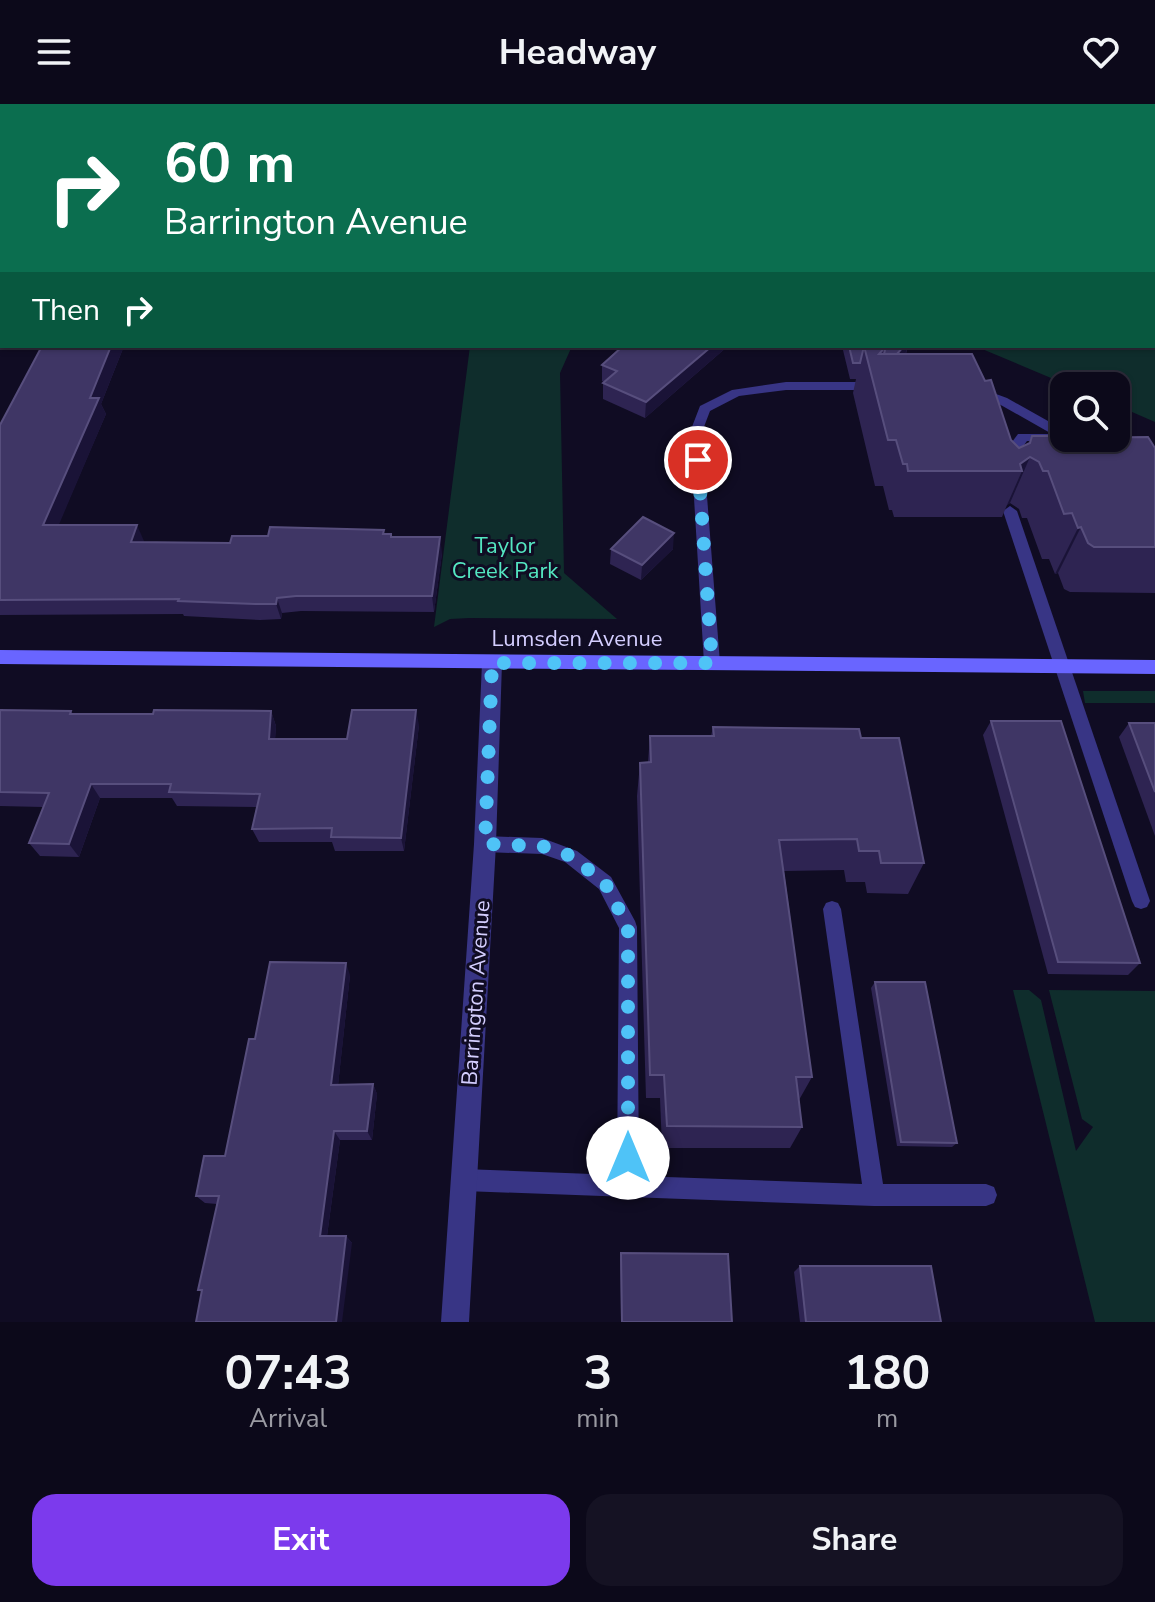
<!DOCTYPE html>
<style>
:root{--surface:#0c091a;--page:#151223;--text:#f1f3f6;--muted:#9a9aa2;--line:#2c2a39;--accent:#7c3aed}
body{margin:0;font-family:"Nunito Sans",sans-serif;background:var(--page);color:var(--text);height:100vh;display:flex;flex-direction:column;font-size:30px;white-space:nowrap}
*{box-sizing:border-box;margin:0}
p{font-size:26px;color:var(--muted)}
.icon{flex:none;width:44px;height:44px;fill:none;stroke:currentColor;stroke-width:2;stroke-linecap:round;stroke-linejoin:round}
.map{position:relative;height:1218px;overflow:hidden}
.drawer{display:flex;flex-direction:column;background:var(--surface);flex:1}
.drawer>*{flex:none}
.top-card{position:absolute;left:0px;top:0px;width:1156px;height:244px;box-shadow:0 2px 6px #0004,0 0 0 2px var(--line);background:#0b6e4f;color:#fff;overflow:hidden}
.fabs{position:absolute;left:1050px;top:268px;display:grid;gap:16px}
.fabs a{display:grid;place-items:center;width:80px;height:80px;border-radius:16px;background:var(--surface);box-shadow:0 2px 6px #0004,0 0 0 2px var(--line);font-size:40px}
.pin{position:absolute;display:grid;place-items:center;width:68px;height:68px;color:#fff;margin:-34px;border:4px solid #fff;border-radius:50%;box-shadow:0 2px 8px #0007}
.me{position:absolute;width:88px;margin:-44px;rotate:0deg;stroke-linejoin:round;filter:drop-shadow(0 0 6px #0008)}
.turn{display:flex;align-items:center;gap:28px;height:168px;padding:0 32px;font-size:36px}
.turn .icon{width:104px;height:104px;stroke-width:2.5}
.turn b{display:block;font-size:56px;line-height:68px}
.then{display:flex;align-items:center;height:76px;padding:0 32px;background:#0003;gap:16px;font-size:30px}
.eta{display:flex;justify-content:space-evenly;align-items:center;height:136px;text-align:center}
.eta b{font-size:48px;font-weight:700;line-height:56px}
.button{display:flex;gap:16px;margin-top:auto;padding:16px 32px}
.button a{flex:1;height:92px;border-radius:24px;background:var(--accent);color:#fff;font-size:32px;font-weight:700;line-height:92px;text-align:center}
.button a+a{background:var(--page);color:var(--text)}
header{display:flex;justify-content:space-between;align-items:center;height:104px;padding:0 32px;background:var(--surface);font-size:36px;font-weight:700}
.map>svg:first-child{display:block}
</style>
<header><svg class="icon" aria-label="menu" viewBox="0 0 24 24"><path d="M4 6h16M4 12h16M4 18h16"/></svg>Headway<svg class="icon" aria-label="heart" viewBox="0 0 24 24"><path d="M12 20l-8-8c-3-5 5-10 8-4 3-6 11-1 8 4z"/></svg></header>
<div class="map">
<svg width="1155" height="1218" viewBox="0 0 1155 1218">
<rect width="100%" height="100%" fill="#100c23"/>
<g fill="#0f2d2c">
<path d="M 408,0 L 1155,0 L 1155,318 L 1116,301 L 1116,282 L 1070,282 L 975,242 L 1154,242 L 1154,2 Z"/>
<path d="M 470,242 L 572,242 L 560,269 L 564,469 L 617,515 L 469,514 L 450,515 L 434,523 Z"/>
<path d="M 1083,587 L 1155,587 L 1155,599 L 1085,599 Z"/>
<path d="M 1013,886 L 1029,886 L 1041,896 L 1076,1047 L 1093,1023 L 1082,1015 L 1049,886 L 1155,887 L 1155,1218 L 1095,1218 Z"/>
</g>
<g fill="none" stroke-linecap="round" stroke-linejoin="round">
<g fill="#383585" fill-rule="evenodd">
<path d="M 786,278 L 874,278 L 880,282 L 874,286 L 786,286 L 739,292 L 710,307 L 702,328 L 720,559 L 712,565 L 704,559 L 690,328 L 700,302 L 732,286 Z"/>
<path d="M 977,283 L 1007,294 L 1064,326 L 1064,334 L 1068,334 L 1058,333 L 1057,337 L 1027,337 L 1009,361 L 999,361 L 997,358 L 1018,330 L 1052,330 L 999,300 L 973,290 L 973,284 Z"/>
<path d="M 1010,402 L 1017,407 L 1150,797 L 1147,803 L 1141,805 L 1135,803 L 1132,797 L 1003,407 Z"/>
<path d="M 485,732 L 542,734 L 577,747 L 611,773 L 635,817 L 637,823 L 639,1072 L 862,1080 L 823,805 L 826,799 L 832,797 L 838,799 L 841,805 L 883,1080 L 986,1080 L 994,1083 L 997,1091 L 994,1099 L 986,1102 L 874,1102 L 464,1087 L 456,1084 L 453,1076 L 456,1068 L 464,1065 L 617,1071 L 619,824 L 599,785 L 565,758 L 542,750 L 485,748 L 479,745 L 476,740 L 479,735 Z"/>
</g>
<g fill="#383585" fill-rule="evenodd">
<path d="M 123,0 L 135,0 L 122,2 Z"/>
<path d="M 492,552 L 499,554 L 502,559 L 496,740 L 469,1218 L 441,1218 L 474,740 L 482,559 L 485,554 Z"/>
</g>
<path fill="#6965ff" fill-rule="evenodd" d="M 0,546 L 1155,556 L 1155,570 L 0,560 Z"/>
</g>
<g fill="#2e2452">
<path d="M 42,242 L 124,242 L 101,300 L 106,310 L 58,421 L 143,438 L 230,439 L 268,432 L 391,430 L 391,433 L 442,449 L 434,508 L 301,507 L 282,509 L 281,515 L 260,516 L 184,512 L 183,510 L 0,511 L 0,321 Z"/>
<path d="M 623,242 L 728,242 L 645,314 L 603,295 L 603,279 L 604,278 L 602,277 L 602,261 Z"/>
<path d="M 842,242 L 908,242 L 906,250 L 1019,344 L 1028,340 L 1032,332 L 1155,344 L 1155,489 L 1070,488 L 1064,485 L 1058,469 L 1055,470 L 1049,455 L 1042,455 L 1027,414 L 1022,414 L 1019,405 L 1010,399 L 1007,401 L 1002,413 L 894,413 L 892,406 L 889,406 L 883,382 L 875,382 L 853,289 L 856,275 L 850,275 Z"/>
<path d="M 611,445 L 673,445 L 641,476 L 610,460 Z"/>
<path d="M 0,606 L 71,607 L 73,610 L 153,610 L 271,607 L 276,622 L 275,635 L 347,635 L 419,621 L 404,747 L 335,747 L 332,738 L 259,738 L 252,725 L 257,703 L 177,702 L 172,694 L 100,694 L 79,753 L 40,752 L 29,739 L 43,703 L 0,702 Z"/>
<path d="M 991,617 L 1140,859 L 1128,871 L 1048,870 L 983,631 Z"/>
<path d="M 1129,619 L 1155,619 L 1155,732 L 1119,633 Z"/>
<path d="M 713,623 L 861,634 L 924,759 L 908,790 L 867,789 L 865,778 L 846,778 L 844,766 L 784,767 L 812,973 L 799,996 L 802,1023 L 790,1044 L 662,1044 L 660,994 L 646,994 L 637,692 L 640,659 L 648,658 L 650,632 L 711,632 Z"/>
<path d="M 350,871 L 338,981 L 373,980 L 377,990 L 372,1036 L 340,1036 L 327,1132 L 346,1132 L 352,1139 L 202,1188 L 198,1186 L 217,1100 L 205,1099 L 196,1092 L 225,1052 Z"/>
<path d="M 875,878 L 957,1039 L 952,1043 L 897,1042 L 871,884 Z"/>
<path d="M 621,1149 L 732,1218 L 621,1218 L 620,1155 Z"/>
<path d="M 800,1162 L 941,1218 L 800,1218 L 794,1168 Z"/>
</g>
<g fill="#1a1337">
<path d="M 70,0 L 85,0 L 83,2 L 69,2 Z"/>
<path d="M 2,103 L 2,130 L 0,133 L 0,106 Z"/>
<path d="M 111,242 L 124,242 L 101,300 L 106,310 L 52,437 L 43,421 L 90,294 Z"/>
<path d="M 712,242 L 728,242 L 645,314 L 646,298 Z"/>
<path d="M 904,242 L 908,242 L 905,251 L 890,258 Z"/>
<path d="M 1030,353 L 1010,399 L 1007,401 L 1022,367 L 1020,360 Z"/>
<path d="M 137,421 L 144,437 L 138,453 L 131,438 Z"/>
<path d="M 1081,423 L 1058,469 L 1055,470 L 1078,424 Z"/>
<path d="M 674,429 L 673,445 L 641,476 L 642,461 Z"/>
<path d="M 440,433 L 442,449 L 434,508 L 432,492 Z"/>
<path d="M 277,494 L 282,509 L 281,515 L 276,500 Z"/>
<path d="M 416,606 L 419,621 L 404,747 L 401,734 Z"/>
<path d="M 271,607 L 276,622 L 274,649 L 269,635 Z"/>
<path d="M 91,680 L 100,694 L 79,753 L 69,740 Z"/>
<path d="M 346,859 L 350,871 L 337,991 L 331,981 Z"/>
<path d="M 373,980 L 377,990 L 372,1036 L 367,1027 Z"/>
<path d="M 334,1027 L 340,1036 L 326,1139 L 320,1132 Z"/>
<path d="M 346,1132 L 352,1139 L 342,1218 L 336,1218 Z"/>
</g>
<g fill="#3f3665" stroke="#574e7d" stroke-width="2">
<path d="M 3,0 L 70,0 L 69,2 L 2,2 L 2,103 L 0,106 L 0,3 Z"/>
<path d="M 163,0 L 214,0 L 213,2 L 162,2 Z"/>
<path d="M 42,242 L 111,242 L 90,294 L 99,294 L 43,421 L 137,421 L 131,438 L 230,439 L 232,432 L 268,432 L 270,423 L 384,426 L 383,430 L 391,430 L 391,433 L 440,433 L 432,492 L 296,492 L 277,494 L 276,500 L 255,500 L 178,497 L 179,495 L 0,496 L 0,321 Z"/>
<path d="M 623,242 L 712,242 L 646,298 L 603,279 L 617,267 L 602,261 Z"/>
<path d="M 849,242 L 883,242 L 864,242 L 860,259 L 853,259 Z"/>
<path d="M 864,242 L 886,242 L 879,250 L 972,250 L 985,277 L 991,276 L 1011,336 L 1019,344 L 1030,339 L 1032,332 L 1064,332 L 1064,334 L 1148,333 L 1155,344 L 1155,443 L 1094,443 L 1088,439 L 1081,423 L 1078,424 L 1072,409 L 1064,410 L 1048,367 L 1043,367 L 1039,358 L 1030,353 L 1020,360 L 1022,367 L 908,367 L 907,360 L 903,360 L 896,336 L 888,336 Z"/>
<path d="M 886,242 L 904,242 L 897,250 L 884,250 Z"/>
<path d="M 643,413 L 674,429 L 642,461 L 611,445 Z"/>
<path d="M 0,606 L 71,607 L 70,610 L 153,610 L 154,606 L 271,607 L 269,635 L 347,635 L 352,606 L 416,606 L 401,734 L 331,733 L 332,724 L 252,725 L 260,690 L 169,688 L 171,680 L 91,680 L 69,740 L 29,739 L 49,689 L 0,688 Z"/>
<path d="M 991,617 L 1061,617 L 1140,859 L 1058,858 Z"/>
<path d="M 1129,619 L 1155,619 L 1155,688 Z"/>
<path d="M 713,623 L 859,625 L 861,634 L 899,634 L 924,759 L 881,759 L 879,747 L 859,747 L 857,735 L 779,736 L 812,973 L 796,973 L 802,1023 L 667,1022 L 664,971 L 650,971 L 640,659 L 651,658 L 650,632 L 714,632 Z"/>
<path d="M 270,858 L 346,859 L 331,981 L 373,980 L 367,1027 L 334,1027 L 320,1132 L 346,1132 L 336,1218 L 196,1218 L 202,1186 L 198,1186 L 219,1092 L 196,1092 L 204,1052 L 225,1052 L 249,935 L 255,935 Z"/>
<path d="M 875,878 L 925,878 L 957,1039 L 901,1038 Z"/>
<path d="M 621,1149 L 728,1150 L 732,1218 L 622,1218 Z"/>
<path d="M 800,1162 L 931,1162 L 941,1218 L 806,1218 Z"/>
</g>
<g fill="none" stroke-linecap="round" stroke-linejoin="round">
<path stroke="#4fc3f7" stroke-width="14" stroke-dasharray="0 25.2" d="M 628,1054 L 628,823 L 605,779 L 571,752 L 542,742 L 485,740 L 492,559 L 712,559 L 698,356"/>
</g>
<g text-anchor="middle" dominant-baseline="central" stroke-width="6" stroke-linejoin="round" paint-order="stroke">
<g font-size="22" fill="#54e6c1" stroke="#100c23">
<text x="505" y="442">Taylor<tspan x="505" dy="25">Creek Park</tspan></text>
</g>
<g font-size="22" fill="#d4ceff" stroke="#100c23">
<text x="577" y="535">Lumsden Avenue</text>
<text transform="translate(476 889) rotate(-86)">Barrington Avenue</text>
</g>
</g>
</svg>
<div class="fabs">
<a><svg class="icon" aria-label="search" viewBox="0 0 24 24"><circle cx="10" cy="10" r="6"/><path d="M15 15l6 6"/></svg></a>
</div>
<div class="pin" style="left:698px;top:356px;background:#d93025"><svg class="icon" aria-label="arrive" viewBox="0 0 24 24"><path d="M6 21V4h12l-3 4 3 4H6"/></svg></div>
<svg class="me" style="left:628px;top:1054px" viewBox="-20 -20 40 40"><circle r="19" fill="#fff"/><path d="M0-13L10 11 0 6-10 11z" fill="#4fc3f7"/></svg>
<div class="top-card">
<div class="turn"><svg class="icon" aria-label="right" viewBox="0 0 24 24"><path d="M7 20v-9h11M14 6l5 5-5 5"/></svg><div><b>60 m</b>Barrington Avenue</div></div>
<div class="then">Then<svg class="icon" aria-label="right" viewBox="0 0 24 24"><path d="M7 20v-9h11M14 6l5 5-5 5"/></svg></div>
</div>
</div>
<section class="drawer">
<div class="eta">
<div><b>07:43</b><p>Arrival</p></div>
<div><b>3</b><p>min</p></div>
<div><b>180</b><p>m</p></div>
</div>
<div class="button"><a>Exit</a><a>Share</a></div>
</section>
